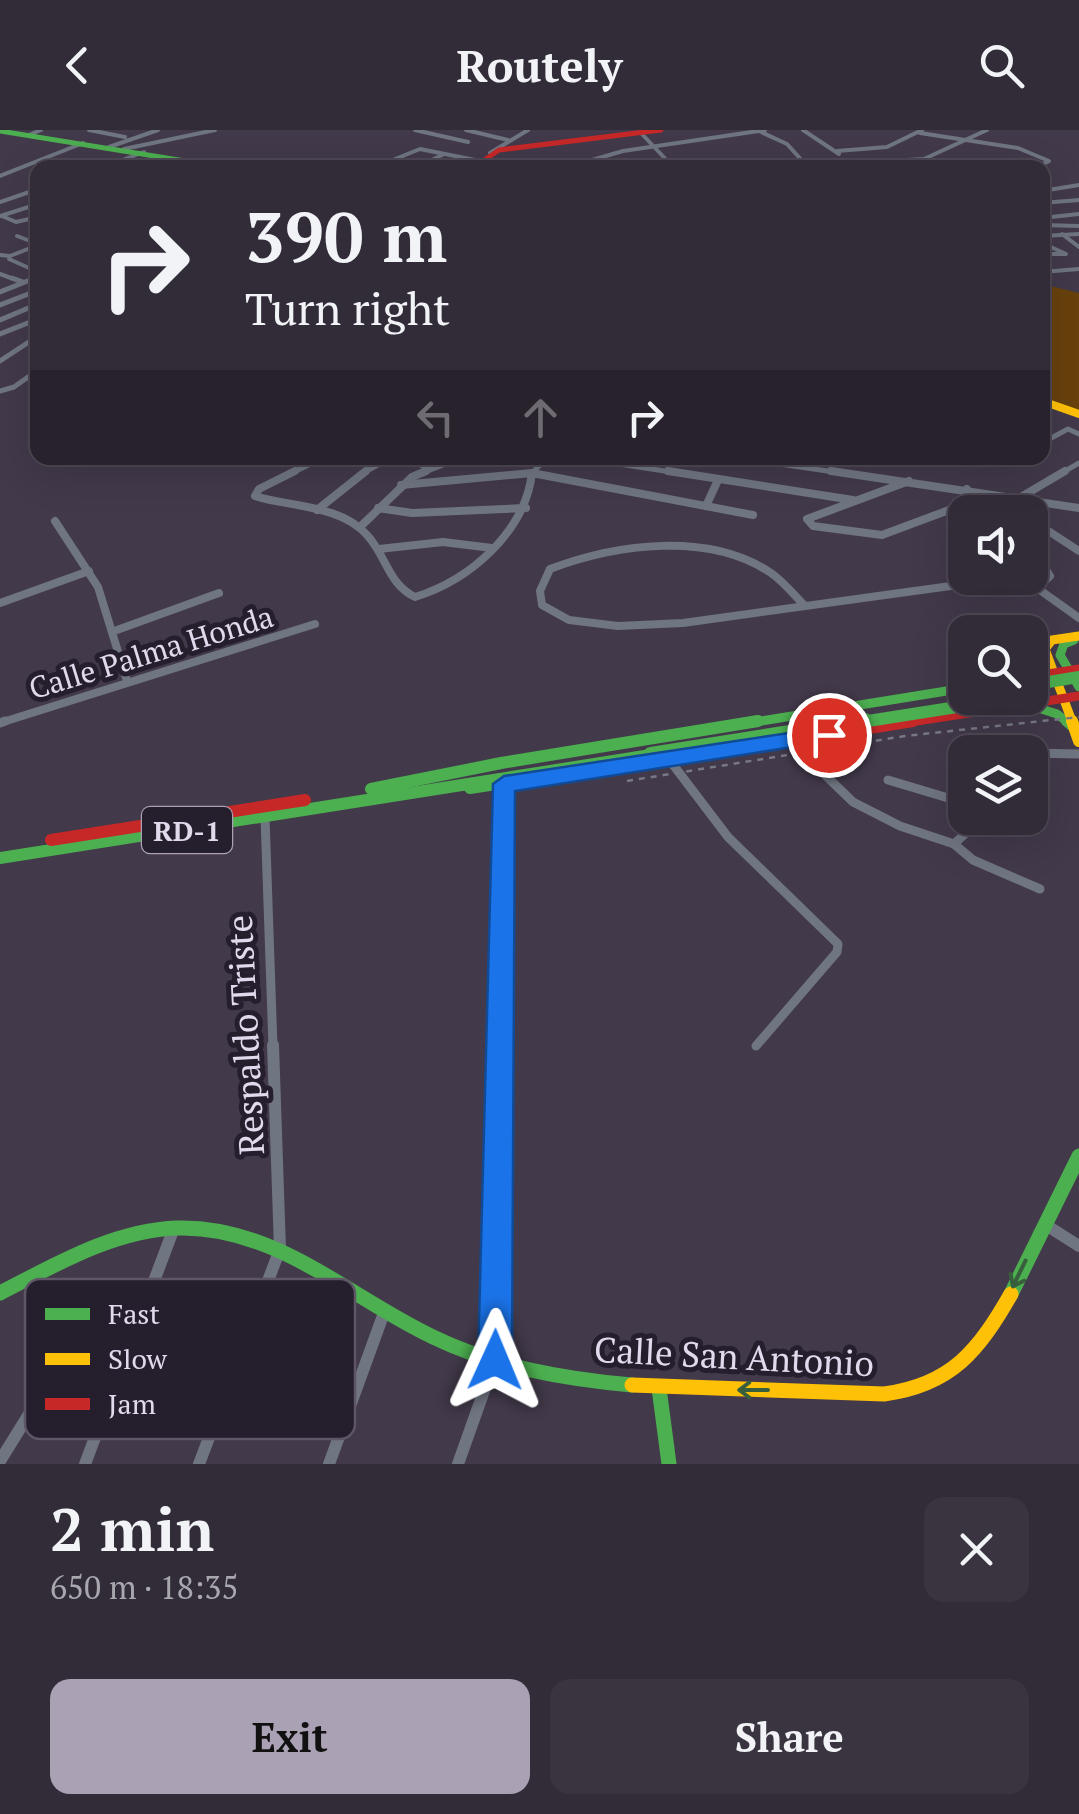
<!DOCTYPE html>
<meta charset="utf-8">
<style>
:root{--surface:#322b38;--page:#3a3340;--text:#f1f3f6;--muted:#a8a7ae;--line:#4d4753;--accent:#aba1b4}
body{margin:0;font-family:"PT Serif",serif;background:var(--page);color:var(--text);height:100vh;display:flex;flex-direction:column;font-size:38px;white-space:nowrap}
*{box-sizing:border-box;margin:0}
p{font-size:32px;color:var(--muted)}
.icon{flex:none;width:55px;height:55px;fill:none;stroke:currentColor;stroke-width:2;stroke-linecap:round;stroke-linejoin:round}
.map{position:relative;height:1334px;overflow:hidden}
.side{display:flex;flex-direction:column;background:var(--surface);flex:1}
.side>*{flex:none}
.hud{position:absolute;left:30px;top:30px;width:1020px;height:305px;border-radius:20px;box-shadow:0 10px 40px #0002,0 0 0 2px var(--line);background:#322b38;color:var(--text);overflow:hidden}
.fabs{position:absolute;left:948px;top:365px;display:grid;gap:20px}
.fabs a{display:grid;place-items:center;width:100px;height:100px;border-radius:20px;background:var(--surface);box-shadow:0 10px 40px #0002,0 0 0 2px var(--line);font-size:50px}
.pin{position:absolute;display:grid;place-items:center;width:85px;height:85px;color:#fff;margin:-42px;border:5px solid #fff;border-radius:50%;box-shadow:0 2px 10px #0007}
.me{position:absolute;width:110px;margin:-55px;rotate:1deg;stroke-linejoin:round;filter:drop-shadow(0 0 8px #0008)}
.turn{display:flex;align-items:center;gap:35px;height:210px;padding:0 50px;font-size:45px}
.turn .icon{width:130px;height:130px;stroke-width:2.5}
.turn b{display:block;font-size:70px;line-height:85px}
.lanes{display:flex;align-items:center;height:95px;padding:0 50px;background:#0003;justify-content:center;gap:50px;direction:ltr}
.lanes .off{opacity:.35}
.round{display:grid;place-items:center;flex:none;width:105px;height:105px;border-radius:20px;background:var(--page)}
.summary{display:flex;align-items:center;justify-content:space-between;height:170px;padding:0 50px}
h1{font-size:60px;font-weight:600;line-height:75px}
.cta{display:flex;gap:20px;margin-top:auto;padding:20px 50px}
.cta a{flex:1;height:115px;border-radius:20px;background:var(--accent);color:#111;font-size:40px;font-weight:600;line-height:115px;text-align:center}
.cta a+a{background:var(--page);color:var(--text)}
header{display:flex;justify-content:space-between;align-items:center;height:130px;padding:0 50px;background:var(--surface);font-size:45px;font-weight:600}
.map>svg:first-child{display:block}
</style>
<header><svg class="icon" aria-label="back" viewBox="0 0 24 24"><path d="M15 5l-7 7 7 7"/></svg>Routely<svg class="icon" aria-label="search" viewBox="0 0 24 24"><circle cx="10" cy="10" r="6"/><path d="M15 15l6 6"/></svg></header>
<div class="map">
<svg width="1079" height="1334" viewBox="0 0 1079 1334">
<rect width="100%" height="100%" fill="#42394a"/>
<path fill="#68410c" d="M 1042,154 L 1079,163 L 1079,280 L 1043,267 Z"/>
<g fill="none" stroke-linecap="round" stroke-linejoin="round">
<g stroke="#6f7581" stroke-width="4">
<path d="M 89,0 L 125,7"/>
<path d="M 415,0 L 468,12"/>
<path d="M 466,0 L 508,10"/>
<path d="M 803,0 L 839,24"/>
<path d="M 640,2 L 674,38"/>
<path d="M 761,2 L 787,14 L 806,35"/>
<path d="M 920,3 L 1018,18 L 1049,31 L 1036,38"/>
<path d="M 29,5 L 41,0"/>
<path d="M 109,17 L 158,0"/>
<path d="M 124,19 L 215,0"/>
<path d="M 837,21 L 887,17 L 922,0"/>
<path d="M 490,23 L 528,0"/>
<path d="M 426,33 L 447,37"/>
<path d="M 101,38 L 144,22"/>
<path d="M 373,38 L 420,19 L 480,31"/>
<path d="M 416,38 L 444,24"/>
<path d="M 565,38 L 623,21 L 765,0"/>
<path d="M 767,38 L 924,29 L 987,0"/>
<path d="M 0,46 L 83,13"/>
<path d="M 1042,61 L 1079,55"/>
<path d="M 0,72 L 38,59"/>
<path d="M 1042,73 L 1079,70"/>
<path d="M 0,86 L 38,74"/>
<path d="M 2,86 L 16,92 L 38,87"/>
<path d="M 1042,88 L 1079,84"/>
<path d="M 1042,95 L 1079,96"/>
<path d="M 1062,104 L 1079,117"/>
<path d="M 17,106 L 38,114"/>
<path d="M 1042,106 L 1079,104"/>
<path d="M 1042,113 L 1066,124 L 1042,124"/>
<path d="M 0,125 L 10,126 L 38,115"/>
<path d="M 9,129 L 38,142"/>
<path d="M 1042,142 L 1079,139"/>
<path d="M 0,144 L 19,151"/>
<path d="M 29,151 L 38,147"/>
</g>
<g stroke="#6f7581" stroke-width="5">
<path d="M 12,148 L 23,152"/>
<path d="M 0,162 L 35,148"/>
<path d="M 0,175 L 31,163"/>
<path d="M 0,190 L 38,174"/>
<path d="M 0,204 L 38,189"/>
<path d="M 0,231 L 38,206"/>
<path d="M 0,261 L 14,257 L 38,240"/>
<path d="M 1042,313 L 1068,299 L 1079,304"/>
<path d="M 406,328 L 429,339"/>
<path d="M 580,328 L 684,344"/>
<path d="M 739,328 L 848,344"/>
<path d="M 945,328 L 999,334 L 1016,328"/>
<path d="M 532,343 L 547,328"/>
<path d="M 290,344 L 323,328"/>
<path d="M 361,344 L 391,328"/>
<path d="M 420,344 L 461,328"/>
<path d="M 521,344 L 537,344"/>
<path d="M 1060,344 L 1079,333"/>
</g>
<g stroke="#6f7581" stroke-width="8">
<path d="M 295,341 L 259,359 L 255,366 C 290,377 341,375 367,405 C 386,425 388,454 415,467 C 470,450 525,402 532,343"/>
<path d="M 668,341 L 853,370"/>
<path d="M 831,341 L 1079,378"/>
<path d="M 909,351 L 807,389 L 813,396 L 882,405 L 949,380 L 960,374 L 967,359"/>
<path d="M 401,355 L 532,343 L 753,385"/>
<path d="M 994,366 L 1020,382"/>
<path d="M 1021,367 L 1065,341"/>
<path d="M 706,376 L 718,350"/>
<path d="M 378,378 L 412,383 L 526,378"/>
<path d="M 317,380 L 366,341"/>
<path d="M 1030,389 L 1079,421"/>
<path d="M 55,391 L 98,457 L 127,551"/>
<path d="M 360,397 L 412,347 L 426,341"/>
<path d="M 379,419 L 443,412 L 492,418"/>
<path d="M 1037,458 L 1050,446 L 1042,433"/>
<path d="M 0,473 L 89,441"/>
<path d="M 805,476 C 794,465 784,452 771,443 C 709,401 616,414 550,439 L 540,461 L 542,475 L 569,490 L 618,496 L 683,493 L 994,450 L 1037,458 L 1079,488"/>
<path d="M 117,500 L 219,463"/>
<path d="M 0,593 L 315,494"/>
</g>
<g stroke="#6f7581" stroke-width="9">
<path d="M 0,593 L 5,591"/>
<path d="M 790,611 L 853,672 L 900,696 L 954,714 L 968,701 L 972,688"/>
<path d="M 1030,623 L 1079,624"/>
<path d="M 668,628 L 728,707 L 838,814 L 837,822 L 756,916"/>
<path d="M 888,650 L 965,673"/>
<path d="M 265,687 L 273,917"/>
<path d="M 954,714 L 973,730 L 1040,759"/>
<path d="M 500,917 L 504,654"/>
</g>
<g stroke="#6f7581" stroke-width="12">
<path d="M 1046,1095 L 1079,1116"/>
<path d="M 0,1331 L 57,1239 L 59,1169"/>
<path d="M 85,1334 L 174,1098"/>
<path d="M 199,1334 L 280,1119 L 273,915"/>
<path d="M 329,1334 L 385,1180"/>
<path d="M 458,1334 L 495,1230 L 500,915"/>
</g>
<path stroke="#4caf50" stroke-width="5" d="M 0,1 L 228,38"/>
<g stroke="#4caf50" stroke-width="9">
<path d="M 1074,510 L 1064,514 L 1060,525 L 1079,557"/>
<path d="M 1032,576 L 1057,584 L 1070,594"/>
<path d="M 743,594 L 965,558"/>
</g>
<g stroke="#4caf50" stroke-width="12">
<path d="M 1067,591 L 1073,596"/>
<path d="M 470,658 L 663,629"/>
<path d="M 371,659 L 501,633 L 758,591"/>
<path d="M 0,728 L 651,625"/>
</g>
<g stroke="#4caf50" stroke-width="15">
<path d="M 0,1163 C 55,1135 114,1100 177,1098 C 275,1095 350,1168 433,1207 C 495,1237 564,1249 632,1255"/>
<path d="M 1011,1164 L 1079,1026"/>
<path d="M 659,1258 L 669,1334"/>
</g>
<path stroke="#ffc107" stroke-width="8" d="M 1042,271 L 1079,284"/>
<path stroke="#ffc107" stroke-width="9" d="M 1073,594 L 1045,519 L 1052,510 L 1079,506"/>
<path stroke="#ffc107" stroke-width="12" d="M 1072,591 L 1079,611"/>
<path stroke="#ffc107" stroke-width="15" d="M 632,1255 L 884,1264 C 952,1255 979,1220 1011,1164"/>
<path stroke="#c62828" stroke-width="5" d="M 473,38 L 499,20 L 661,0"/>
<g stroke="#c62828" stroke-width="9">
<path d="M 1030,547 L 1079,539"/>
<path d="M 897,594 L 1079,566"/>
</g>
<g stroke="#c62828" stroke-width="12">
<path d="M 851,601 L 913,591"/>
<path d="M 51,710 L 305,670"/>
</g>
<path stroke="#787985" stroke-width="2.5" stroke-dasharray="6 6" stroke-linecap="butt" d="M 627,651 L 905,606 L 1079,587"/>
<g stroke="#4caf50" stroke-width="12">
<path d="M 1030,555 L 1079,547"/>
<path d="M 849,594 L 1014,568"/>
</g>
<path stroke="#4caf50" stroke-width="16" d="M 651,625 L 865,591"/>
</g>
<defs><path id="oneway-shaft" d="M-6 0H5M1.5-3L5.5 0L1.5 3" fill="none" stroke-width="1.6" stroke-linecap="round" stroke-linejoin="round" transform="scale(2.5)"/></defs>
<g stroke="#375f3c">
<use href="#oneway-shaft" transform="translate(1019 1144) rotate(116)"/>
<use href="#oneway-shaft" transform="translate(753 1260) rotate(-180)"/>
</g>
<path fill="#1a73e8" stroke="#114b97" stroke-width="2.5" d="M 829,597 L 837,599 L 840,605 L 837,610 L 515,661 L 512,1230 L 507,1242 L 495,1247 L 483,1242 L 478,1230 L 493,654 L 504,646 Z"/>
<g text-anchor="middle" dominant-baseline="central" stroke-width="10" stroke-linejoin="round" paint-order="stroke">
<rect fill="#251e2c" stroke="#aaa1b3" stroke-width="2.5" x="142" y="677" width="90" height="46" rx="8"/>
<g font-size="28" font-weight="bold" fill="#e3d9ed">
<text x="187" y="700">RD-1</text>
</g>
<g font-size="30" fill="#e3d9ed" stroke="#251e2c">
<text transform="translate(151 522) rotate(-17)">Calle Palma Honda</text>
</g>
<g font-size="35" fill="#e3d9ed" stroke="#251e2c">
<text transform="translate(245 905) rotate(-93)">Respaldo Triste</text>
<text transform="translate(734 1226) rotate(3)">Calle San Antonio</text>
</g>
</g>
<rect x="25" y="1149" width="330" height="160" rx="15" fill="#251e2c" stroke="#5e5666" stroke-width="2.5"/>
<rect x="45" y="1178" width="45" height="12" fill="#4caf50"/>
<rect x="45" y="1223" width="45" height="12" fill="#ffc107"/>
<rect x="45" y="1268" width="45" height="12" fill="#c62828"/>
<g font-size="28" fill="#e3d9ed">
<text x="108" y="1194">Fast</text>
<text x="108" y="1239">Slow</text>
<text x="108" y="1284">Jam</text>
</g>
</svg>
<div class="fabs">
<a><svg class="icon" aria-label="sound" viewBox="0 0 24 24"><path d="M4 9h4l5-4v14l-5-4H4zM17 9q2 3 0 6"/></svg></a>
<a><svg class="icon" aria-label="search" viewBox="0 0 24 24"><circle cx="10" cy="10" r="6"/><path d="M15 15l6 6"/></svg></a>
<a><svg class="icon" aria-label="layers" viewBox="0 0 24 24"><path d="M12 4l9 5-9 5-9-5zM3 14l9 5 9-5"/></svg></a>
</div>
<div class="pin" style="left:829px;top:605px;background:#d93025"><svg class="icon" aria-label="arrive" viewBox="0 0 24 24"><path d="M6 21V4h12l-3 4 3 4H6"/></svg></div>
<svg class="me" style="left:495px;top:1230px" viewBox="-20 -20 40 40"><path d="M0-17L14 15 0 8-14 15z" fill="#1a73e8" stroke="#fff" stroke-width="4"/></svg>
<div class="hud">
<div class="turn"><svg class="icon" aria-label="right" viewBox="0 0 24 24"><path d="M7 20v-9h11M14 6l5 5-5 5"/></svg><div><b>390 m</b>Turn right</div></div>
<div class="lanes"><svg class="icon off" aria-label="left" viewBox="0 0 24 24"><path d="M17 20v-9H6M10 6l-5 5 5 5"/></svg><svg class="icon off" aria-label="ahead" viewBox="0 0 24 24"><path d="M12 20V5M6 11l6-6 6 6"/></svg><svg class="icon" aria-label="right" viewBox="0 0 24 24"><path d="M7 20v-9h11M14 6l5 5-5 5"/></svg></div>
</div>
</div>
<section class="side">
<div class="summary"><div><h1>2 min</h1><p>650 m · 18:35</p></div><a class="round"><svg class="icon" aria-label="close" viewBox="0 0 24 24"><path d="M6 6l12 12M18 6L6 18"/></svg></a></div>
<div class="cta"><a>Exit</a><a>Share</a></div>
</section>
